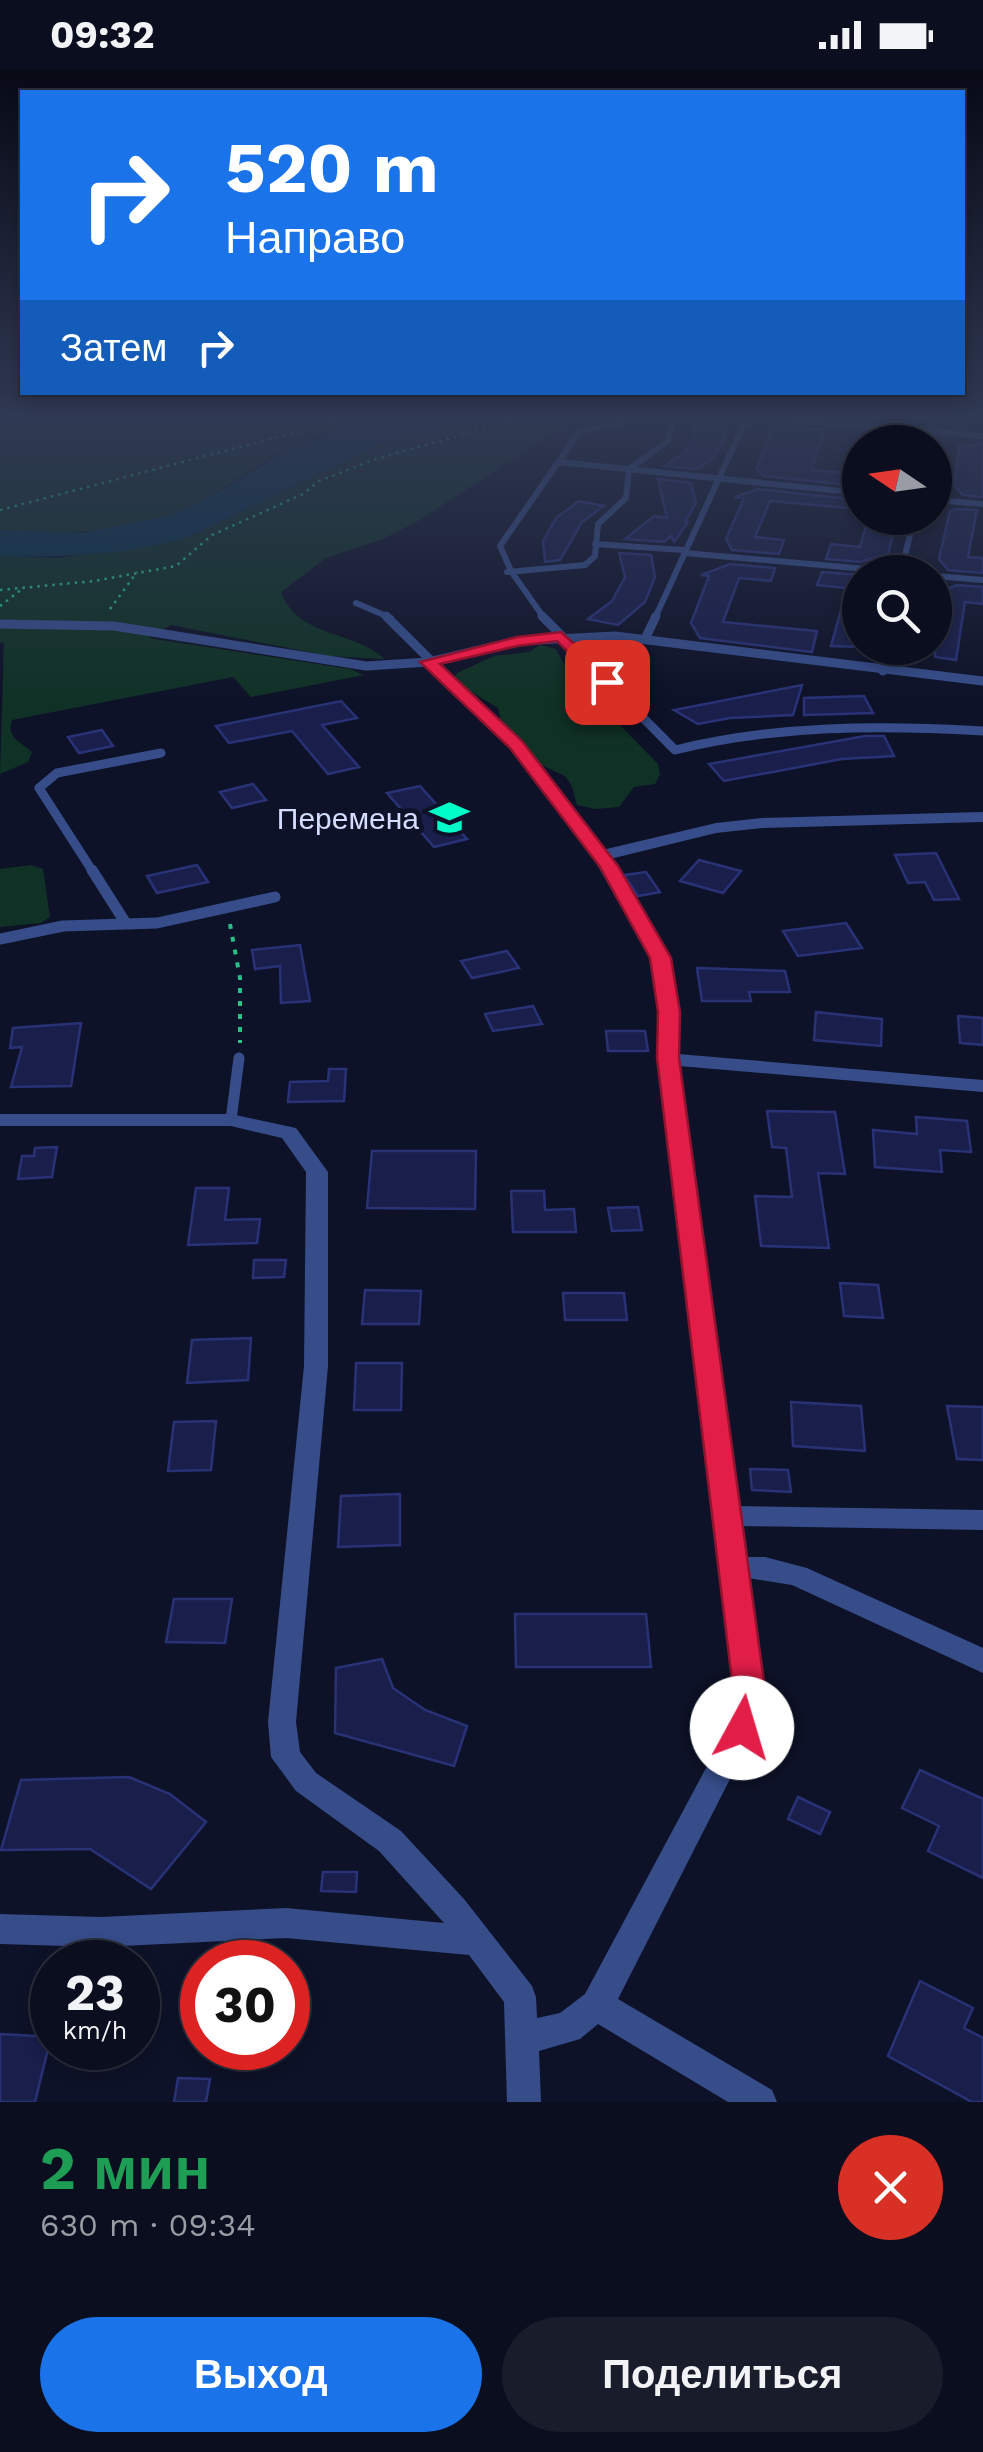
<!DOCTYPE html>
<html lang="ru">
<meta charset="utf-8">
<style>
:root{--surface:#0a0e1e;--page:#181c2b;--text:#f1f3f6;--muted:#999ca4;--line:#2a2e3c;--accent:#1a73e8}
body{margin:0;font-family:"Work Sans",sans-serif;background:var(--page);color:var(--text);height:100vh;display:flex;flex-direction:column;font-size:38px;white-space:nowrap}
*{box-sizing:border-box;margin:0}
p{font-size:32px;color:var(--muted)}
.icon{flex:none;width:55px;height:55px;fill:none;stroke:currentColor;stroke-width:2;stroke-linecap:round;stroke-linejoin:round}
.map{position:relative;height:2032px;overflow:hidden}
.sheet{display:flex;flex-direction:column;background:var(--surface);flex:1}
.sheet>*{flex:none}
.hud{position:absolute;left:20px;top:20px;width:945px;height:305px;border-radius:0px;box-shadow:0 5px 15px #0003,0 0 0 2px var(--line);background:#1a73e8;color:#fff;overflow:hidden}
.needle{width:65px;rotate:283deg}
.buttons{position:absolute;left:842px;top:355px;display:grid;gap:20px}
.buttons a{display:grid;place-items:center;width:110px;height:110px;border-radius:50%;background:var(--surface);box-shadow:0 5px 15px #0003,0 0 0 2px var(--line);font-size:50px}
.speed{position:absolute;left:30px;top:1870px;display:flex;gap:20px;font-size:50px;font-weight:700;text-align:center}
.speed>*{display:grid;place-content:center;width:130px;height:130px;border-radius:50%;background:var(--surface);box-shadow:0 5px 15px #0003,0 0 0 2px var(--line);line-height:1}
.speed small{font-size:25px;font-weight:400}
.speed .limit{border:15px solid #d22;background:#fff;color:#111}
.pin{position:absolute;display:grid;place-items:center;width:85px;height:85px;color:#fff;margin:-42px;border-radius:20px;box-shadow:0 5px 15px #0006}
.me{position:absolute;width:110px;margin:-55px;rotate:6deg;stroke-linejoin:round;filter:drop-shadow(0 0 8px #0008)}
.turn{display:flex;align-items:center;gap:35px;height:210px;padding:0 40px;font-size:45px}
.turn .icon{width:130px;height:130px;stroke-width:2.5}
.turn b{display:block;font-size:70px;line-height:85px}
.then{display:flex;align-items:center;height:95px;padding:0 40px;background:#0003;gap:20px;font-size:38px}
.round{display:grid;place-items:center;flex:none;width:105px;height:105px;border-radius:52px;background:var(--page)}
.head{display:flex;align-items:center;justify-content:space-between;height:170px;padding:0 40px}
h1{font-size:60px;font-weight:700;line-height:75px;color:#1e9e55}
.action{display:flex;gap:20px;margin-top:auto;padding:20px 40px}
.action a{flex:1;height:115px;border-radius:60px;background:var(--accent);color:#fff;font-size:40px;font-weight:700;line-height:115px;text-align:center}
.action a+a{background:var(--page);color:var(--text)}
.status{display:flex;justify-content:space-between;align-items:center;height:70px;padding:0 50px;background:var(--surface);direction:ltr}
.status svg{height:28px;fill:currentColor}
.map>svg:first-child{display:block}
</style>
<div class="status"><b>09:32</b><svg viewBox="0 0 49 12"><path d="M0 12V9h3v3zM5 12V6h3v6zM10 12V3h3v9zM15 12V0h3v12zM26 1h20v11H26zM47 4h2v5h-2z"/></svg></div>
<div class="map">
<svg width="983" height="2032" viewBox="0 0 983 2032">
<rect width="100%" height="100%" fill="#0e1228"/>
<g fill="#103226">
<path d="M 0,345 L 392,345 C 359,352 320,363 289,378 C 250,398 217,427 176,443 C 123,465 55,465 0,460 Z"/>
<path d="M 521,345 L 599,345 L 568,353 L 418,451 L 383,469 L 326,488 L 281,522 C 298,568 353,560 385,589 L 329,586 L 171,555 L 148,568 L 350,599 L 364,605 L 251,627 L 233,607 L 12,650 C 6,668 20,671 32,682 L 28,692 L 0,704 L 4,572 L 0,573 L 0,486 L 60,488 L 189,467 L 386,371 L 428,358 Z"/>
<path d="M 540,575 L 556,579 L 569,603 L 658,694 L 660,704 L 655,714 L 634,717 L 619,737 L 596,739 L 577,735 L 572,716 L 565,706 L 533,691 L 502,656 L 498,638 L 453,611 L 457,603 L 494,586 L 529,582 Z"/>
<path d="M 31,795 L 43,799 L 50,847 L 41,853 L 0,857 L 0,799 Z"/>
</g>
<path fill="#073348" d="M 392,345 L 521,345 L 428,358 L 386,371 L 189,467 C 129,485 62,488 0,486 L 0,460 L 84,463 L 172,445 L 219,422 L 294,376 Z"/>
<g fill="#191e4a" stroke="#293277" stroke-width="2.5">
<path d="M 691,349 L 720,349 L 725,367 L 714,387 L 698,399 L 664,396 L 685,382 L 695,365 Z"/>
<path d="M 773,356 L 825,360 L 811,400 L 860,404 L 860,416 L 763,406 L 757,398 Z"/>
<path d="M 983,373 L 983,427 L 963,425 L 954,415 L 959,377 Z"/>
<path d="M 658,409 L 691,413 L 696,433 L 685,452 L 688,452 L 674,472 L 671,466 L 664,472 L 625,469 L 654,446 L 667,448 Z"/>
<path d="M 758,419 L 860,430 L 860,439 L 770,431 L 755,467 L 784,470 L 779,484 L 732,480 L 726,469 L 744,428 L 735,427 Z"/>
<path d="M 579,431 L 604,436 L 582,452 L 560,490 L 545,492 L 543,471 L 556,448 Z"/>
<path d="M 956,439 L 977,440 L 968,487 L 983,488 L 983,503 L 948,500 L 939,489 L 950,441 Z"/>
<path d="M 868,448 L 897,448 L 888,484 L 860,492 L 826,489 L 831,474 L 860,477 Z"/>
<path d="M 619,483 L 651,485 L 655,507 L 645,532 L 618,555 L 588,549 L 612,531 L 625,507 Z"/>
<path d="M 730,494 L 775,498 L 771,511 L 739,508 L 723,552 L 817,561 L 812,582 L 700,568 L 691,553 L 709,506 L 701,505 Z"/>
<path d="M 822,502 L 860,505 L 860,577 L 831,576 L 847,518 L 817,515 Z"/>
<path d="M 957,515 L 983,517 L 983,534 L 965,532 L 956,590 L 935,587 L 935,524 Z"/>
<path d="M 802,615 L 793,645 L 730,648 L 698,654 L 674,640 Z"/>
<path d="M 864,626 L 873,643 L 804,645 L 804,628 Z"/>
<path d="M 341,631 L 357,648 L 322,655 L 359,697 L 328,704 L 292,661 L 229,673 L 216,656 Z"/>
<path d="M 102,660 L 113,676 L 79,683 L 68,667 Z"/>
<path d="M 865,666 L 884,666 L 894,686 L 842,689 L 724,711 L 709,694 Z"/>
<path d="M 253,714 L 266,730 L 232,738 L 220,722 Z"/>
<path d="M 420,716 L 467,769 L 434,777 L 387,723 Z"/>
<path d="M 936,783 L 959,829 L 934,830 L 925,812 L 908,813 L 895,785 Z"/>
<path d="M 699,790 L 741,801 L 723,823 L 680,811 Z"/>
<path d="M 197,795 L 208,812 L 157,823 L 147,806 Z"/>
<path d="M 646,802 L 660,822 L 638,826 L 624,805 Z"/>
<path d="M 846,853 L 862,878 L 798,886 L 783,861 Z"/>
<path d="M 300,875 L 310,931 L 281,933 L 280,896 L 255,899 L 252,880 Z"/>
<path d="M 507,881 L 519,898 L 472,908 L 461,891 Z"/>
<path d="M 697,898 L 785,901 L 790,922 L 749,922 L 751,931 L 702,931 Z"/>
<path d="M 533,936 L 542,954 L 493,961 L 485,944 Z"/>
<path d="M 816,942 L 882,949 L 881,976 L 814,970 Z"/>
<path d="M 958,946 L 983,948 L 983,975 L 960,973 Z"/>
<path d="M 81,953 L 71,1016 L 11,1017 L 22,977 L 10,978 L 13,958 Z"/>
<path d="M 606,961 L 645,961 L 648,981 L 608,981 Z"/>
<path d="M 329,999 L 346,999 L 344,1031 L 288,1032 L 290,1012 L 328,1011 Z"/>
<path d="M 767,1041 L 835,1042 L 845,1104 L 818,1103 L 829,1178 L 761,1176 L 755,1126 L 792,1127 L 786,1078 L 772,1077 Z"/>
<path d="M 916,1047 L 967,1051 L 971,1082 L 940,1080 L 942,1102 L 875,1097 L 873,1060 L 917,1064 Z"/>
<path d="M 57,1077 L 52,1107 L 18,1109 L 22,1086 L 34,1086 L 35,1078 Z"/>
<path d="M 372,1081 L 476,1081 L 475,1139 L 367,1138 Z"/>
<path d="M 196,1118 L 229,1118 L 225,1150 L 260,1149 L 257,1173 L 188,1175 Z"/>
<path d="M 511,1121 L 544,1121 L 545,1140 L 574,1139 L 576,1162 L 513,1162 Z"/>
<path d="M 638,1137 L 642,1160 L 612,1161 L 608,1138 Z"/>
<path d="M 254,1190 L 286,1190 L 284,1207 L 253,1208 Z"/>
<path d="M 840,1213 L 878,1215 L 883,1248 L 844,1246 Z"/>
<path d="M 365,1220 L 421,1221 L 419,1254 L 362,1254 Z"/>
<path d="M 563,1223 L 624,1223 L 627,1250 L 565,1250 Z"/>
<path d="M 251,1268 L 248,1310 L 187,1313 L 192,1270 Z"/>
<path d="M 356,1293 L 402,1293 L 401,1340 L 354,1340 Z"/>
<path d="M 791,1332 L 861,1336 L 865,1381 L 793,1376 Z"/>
<path d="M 947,1336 L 983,1337 L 983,1390 L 957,1389 Z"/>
<path d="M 216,1351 L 211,1400 L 168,1401 L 174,1352 Z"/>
<path d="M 750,1399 L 788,1400 L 791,1422 L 752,1420 Z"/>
<path d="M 400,1424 L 400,1475 L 338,1477 L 341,1426 Z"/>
<path d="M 174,1529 L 232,1529 L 225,1573 L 166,1572 Z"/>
<path d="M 515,1544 L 646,1544 L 651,1597 L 516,1597 Z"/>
<path d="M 382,1589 L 393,1618 L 425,1640 L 467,1656 L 454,1696 L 335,1663 L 336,1598 Z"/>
<path d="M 758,1663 L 774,1670 L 761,1699 L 745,1692 Z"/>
<path d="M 920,1700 L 983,1729 L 983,1808 L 928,1781 L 939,1756 L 902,1738 Z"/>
<path d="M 129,1707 L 170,1724 L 206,1752 L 151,1819 L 90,1779 L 1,1780 L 21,1710 Z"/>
<path d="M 798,1727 L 830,1742 L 820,1764 L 788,1749 Z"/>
<path d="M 323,1802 L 357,1802 L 356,1822 L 321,1821 Z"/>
<path d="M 920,1911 L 973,1938 L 964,1958 L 983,1968 L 983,2032 L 972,2032 L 888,1986 Z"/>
<path d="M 0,1964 L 51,1967 L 35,2032 L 0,2032 Z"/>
<path d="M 178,2008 L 210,2009 L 206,2032 L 174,2032 Z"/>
</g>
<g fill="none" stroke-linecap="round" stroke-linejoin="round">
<g stroke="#27c087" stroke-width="2.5" stroke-dasharray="2.5 5" stroke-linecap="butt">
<path d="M 0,440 L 362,345"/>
<path d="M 0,520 L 94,511 L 176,496 L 212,465 L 303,424 L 319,411 L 376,389 L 533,345"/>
<path d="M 0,536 L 22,519"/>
<path d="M 110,539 L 137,502"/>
</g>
<path stroke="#27c087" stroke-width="4" stroke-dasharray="5 8" stroke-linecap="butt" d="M 230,854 L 240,908 L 240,973"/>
<g stroke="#364d8a" stroke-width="6">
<path d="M 729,345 L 983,366"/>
<path d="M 928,372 L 935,345"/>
<path d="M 559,392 L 860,423"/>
<path d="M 935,430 L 983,434"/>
<path d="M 595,474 L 684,480"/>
<path d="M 685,483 L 900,502"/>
<path d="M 507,502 L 585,495 L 595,486 L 598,454 L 626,428 L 629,399 L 668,371 L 675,345"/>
<path d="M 901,502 L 914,448"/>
<path d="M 935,506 L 983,510"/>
<path d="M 356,533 L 391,548"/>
<path d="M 544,548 L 511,501 L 500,476 L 580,361 L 650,345"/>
<path d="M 655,548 L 748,345"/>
</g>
<g stroke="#364d8a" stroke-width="9">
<path d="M 386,546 L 516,675 L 600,786"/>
<path d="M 542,546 L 675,680 C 776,655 879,655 983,661"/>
<path d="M 0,554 L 114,556 L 366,596 L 429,592 L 517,571 L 615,566 L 983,611"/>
<path d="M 645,569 L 656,546"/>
<path d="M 883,601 L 888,578"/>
<path d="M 93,802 L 39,718 L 57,703 L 161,683"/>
</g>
<g stroke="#364d8a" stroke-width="11">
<path d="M 92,800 L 125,852"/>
<path d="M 0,869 L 63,856 L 157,853 L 275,827"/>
<path d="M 231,1050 L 239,988"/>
</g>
<path fill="#364d8a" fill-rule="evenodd" d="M 983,742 L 983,752 L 762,758 L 716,763 L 610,789 L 669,888 L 678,942 L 678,984 L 983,1010 L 983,1022 L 679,996 L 738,1436 L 983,1440 L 983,1460 L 741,1456 L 745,1487 L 765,1487 L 807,1498 L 983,1578 L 983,1603 L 792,1515 L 748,1508 L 763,1619 L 756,1658 L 618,1929 L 772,2020 L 777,2032 L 728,2032 L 598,1954 L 580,1969 L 539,1981 L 541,2032 L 507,2032 L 504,1932 L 469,1885 L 286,1868 L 101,1877 L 0,1874 L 0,1844 L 101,1847 L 286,1838 L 444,1853 L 379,1781 L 296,1721 L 271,1687 L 268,1652 L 304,1296 L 306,1102 L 282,1068 L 231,1056 L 0,1056 L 0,1044 L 231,1044 L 296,1058 L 328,1102 L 328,1296 L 296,1652 L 300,1682 L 316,1703 L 401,1761 L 464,1829 L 532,1916 L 536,1927 L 537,1948 L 560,1943 L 585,1924 L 728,1657 L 735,1619 L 658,989 L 660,942 L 651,888 L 592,786 L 594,782 L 716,753 L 762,748 Z"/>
</g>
<linearGradient id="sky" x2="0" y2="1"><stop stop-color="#080a16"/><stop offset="0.55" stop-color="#303953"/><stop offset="1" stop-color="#303953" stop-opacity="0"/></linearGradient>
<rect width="983" height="630" fill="url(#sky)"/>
<path fill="#e11d48" stroke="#92132f" stroke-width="2.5" d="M 561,562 L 613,608 L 613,615 L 601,615 L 557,571 L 517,576 L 440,594 L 522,671 L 618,796 L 671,888 L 680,942 L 679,988 L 765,1619 L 754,1668 L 742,1672 L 731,1668 L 726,1658 L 733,1619 L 657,988 L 658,942 L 650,888 L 600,797 L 510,678 L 420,592 L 517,567 Z"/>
<defs>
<symbol id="school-bare" viewBox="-9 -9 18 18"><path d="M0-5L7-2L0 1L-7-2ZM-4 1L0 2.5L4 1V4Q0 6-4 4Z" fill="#00ffc8" stroke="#0e1228" stroke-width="2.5" paint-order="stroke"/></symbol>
</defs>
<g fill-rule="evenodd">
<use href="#school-bare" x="422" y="720" width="55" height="55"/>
</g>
<g text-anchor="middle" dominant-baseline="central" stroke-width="10" stroke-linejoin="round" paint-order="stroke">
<g font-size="30" fill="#d4ddff" stroke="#0e1228" text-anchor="end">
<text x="419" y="748">Перемена</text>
</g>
</g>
</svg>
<div class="buttons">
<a><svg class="needle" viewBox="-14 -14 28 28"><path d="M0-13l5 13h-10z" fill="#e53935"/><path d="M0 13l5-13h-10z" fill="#999ca4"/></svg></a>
<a><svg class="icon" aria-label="search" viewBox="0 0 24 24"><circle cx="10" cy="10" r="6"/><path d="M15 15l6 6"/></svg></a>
</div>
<div class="speed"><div>23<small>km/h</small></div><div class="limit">30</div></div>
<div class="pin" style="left:607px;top:612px;background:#d93025"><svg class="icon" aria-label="arrive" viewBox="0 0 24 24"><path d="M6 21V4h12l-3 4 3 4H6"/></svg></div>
<svg class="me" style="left:742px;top:1658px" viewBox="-20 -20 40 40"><circle r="19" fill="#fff"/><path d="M0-13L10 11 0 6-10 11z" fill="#e11d48"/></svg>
<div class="hud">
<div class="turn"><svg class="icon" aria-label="right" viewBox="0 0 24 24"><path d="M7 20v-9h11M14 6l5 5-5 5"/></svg><div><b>520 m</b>Направо</div></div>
<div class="then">Затем<svg class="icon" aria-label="right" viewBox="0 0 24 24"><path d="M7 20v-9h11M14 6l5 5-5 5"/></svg></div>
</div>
</div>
<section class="sheet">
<div class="head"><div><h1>2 мин</h1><p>630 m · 09:34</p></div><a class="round" style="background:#d93025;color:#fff"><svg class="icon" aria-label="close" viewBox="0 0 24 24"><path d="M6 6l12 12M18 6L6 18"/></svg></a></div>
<div class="action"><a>Выход</a><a>Поделиться</a></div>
</section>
